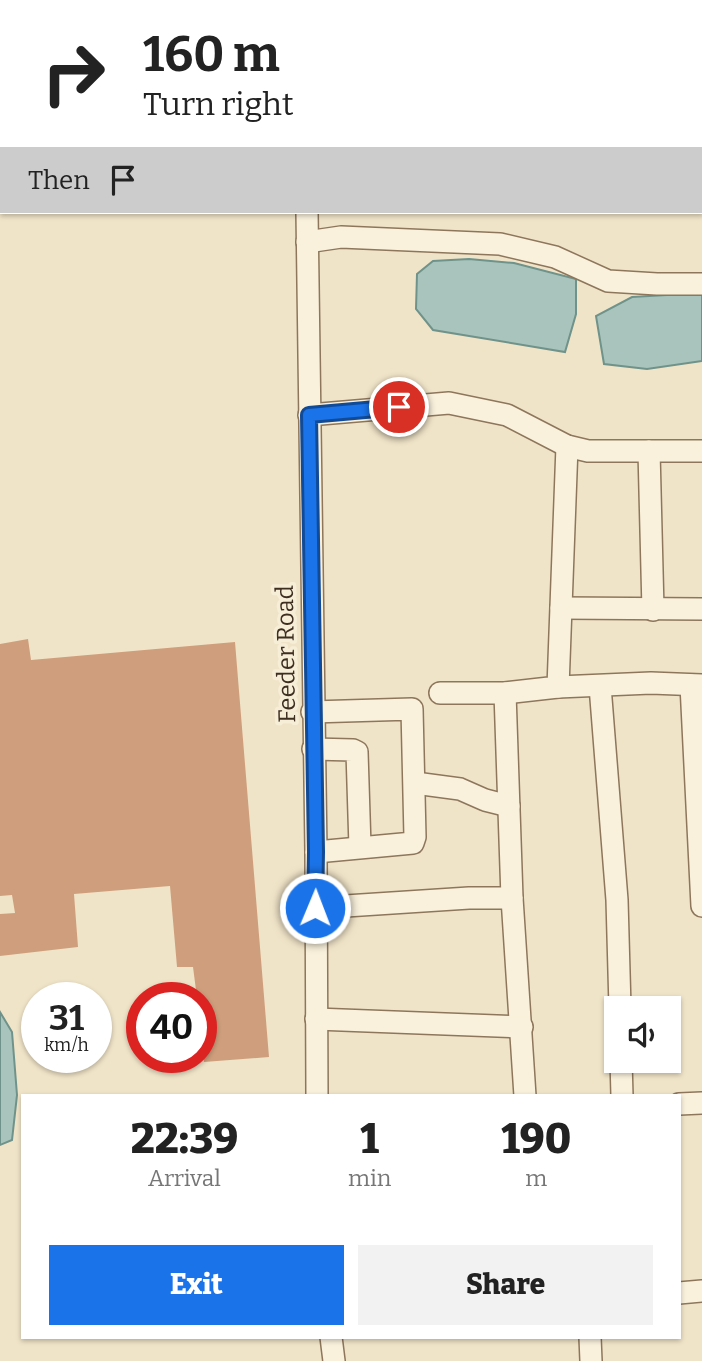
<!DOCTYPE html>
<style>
:root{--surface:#fff;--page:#f2f2f2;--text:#222;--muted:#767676;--accent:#1a73e8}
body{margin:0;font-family:Bitter,serif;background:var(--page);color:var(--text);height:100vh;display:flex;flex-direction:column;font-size:26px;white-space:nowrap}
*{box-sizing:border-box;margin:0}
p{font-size:23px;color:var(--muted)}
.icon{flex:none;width:38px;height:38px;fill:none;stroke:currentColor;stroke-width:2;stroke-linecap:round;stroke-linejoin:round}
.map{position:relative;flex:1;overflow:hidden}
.sheet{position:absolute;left:21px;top:1094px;width:660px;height:245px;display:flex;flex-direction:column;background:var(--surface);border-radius:0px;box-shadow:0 2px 5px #0004}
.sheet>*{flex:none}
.guide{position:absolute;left:0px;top:0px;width:704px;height:214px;box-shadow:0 2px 5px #0004;background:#fff;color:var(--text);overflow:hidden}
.fabs{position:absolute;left:604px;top:996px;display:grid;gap:14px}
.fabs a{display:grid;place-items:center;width:77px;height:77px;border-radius:0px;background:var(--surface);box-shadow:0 2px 5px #0004;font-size:35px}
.speed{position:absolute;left:21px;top:982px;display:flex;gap:14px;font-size:35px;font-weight:700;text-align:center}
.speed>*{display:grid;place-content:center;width:91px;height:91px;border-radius:50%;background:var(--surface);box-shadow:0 2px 5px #0004;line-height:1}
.speed small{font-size:18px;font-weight:400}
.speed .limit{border:10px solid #d22;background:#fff;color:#111}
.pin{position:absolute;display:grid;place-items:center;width:60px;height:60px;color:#fff;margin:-30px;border:4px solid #fff;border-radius:50%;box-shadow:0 2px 7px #0007}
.me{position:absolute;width:77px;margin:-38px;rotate:1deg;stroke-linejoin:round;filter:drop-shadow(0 0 5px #0008)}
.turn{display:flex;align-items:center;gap:24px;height:147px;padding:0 28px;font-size:32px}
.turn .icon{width:91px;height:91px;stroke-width:2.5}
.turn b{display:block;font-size:49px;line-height:60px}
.then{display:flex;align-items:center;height:66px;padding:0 28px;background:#0003;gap:14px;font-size:26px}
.eta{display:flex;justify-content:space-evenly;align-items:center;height:119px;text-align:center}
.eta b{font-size:42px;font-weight:800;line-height:49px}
.action{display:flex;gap:14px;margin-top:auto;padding:14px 28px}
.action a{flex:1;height:80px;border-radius:0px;background:var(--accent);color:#fff;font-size:28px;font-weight:800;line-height:80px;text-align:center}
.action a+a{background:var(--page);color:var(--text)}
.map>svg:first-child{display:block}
</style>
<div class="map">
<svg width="702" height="1361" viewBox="0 0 702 1361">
<rect width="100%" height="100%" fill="#f0e4c8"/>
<g fill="#a9c4bc" stroke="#6f938a" stroke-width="2">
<path d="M 469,259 L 514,263 L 576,279 L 576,314 L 565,352 L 433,330 L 416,309 L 417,274 L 433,261 Z"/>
<path d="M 702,293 L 702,361 L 647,369 L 604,364 L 596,316 L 632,297 Z"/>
<path d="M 0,1012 L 12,1032 L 17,1095 L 12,1140 L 0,1145 Z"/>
</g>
<path fill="#cf9f7d" d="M 28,639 L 31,660 L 235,642 L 269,1057 L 204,1062 L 201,1037 L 201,998 L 197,998 L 193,967 L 177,967 L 170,886 L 74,894 L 78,947 L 0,956 L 0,914 L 15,913 L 12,895 L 0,896 L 0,644 Z"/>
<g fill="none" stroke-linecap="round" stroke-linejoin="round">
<defs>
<g id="minor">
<path d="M 304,0 L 304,2"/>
<path d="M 467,2 L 470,0"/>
<path d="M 0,134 L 2,134"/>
<path d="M 307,212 L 316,852 L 317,1096"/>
<path d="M 307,242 L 341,237 L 500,244 L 555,257 L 608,281 L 657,284 L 702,284"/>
<path d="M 309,415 L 449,403 L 507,415 L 567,446 L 588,451 L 702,451"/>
<path d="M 649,451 L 653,610"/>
<path d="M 561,608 L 702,609"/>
<path d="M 691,685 L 702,906"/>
<path d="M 600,686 L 617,900 L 620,1008"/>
<path d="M 558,687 L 651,683 L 702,685"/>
<path d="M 440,693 L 505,693 L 558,687 L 567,446"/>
<path d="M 505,693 L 512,898 L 525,1096"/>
<path d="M 312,712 L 412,709 L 415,837 L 413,843 L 316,852"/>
<path d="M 313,749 L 353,750 L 357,752 L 360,847"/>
<path d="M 415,783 L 460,789 L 485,800 L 509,806"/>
<path d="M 315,908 L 469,898 L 512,898"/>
<path d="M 316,1019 L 522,1027"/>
<path d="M 621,1060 L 622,1096"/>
<path d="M 679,1104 L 702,1103"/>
<path d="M 679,1293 L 702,1291"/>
<path d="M 331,1337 L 334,1361"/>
<path d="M 590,1337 L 591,1361"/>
</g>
</defs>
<use href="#minor" stroke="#8d765c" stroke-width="24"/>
<use href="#minor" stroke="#faf1dc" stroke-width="21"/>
</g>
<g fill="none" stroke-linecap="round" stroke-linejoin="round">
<defs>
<path id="route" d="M 315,908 L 316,852 L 309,415 L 399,407"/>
</defs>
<use href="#route" stroke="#114b97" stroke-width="18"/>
<use href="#route" stroke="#1a73e8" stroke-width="12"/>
</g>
<g text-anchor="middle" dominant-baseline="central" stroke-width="7" stroke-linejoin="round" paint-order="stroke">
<g font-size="24" fill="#3d2e20" stroke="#f7eed8">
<text transform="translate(286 654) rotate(-91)">Feeder Road</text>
</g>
</g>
</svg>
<div class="fabs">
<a><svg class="icon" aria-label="sound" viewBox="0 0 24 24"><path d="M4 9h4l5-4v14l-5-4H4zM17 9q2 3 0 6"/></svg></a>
</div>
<div class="speed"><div>31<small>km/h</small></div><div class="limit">40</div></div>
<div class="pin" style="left:399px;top:407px;background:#d93025"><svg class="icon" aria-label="arrive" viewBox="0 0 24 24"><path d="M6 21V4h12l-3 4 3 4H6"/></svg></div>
<svg class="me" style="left:315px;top:908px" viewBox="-20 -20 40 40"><circle r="17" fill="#1a73e8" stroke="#fff" stroke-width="3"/><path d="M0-11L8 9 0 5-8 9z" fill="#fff"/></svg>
<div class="guide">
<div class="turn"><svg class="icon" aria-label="right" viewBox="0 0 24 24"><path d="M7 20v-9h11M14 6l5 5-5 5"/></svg><div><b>160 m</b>Turn right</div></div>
<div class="then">Then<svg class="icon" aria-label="arrive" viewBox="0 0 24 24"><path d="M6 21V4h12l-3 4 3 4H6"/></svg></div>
</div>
<section class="sheet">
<div class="eta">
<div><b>22:39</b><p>Arrival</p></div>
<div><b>1</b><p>min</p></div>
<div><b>190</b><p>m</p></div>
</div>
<div class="action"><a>Exit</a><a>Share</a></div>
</section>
</div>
